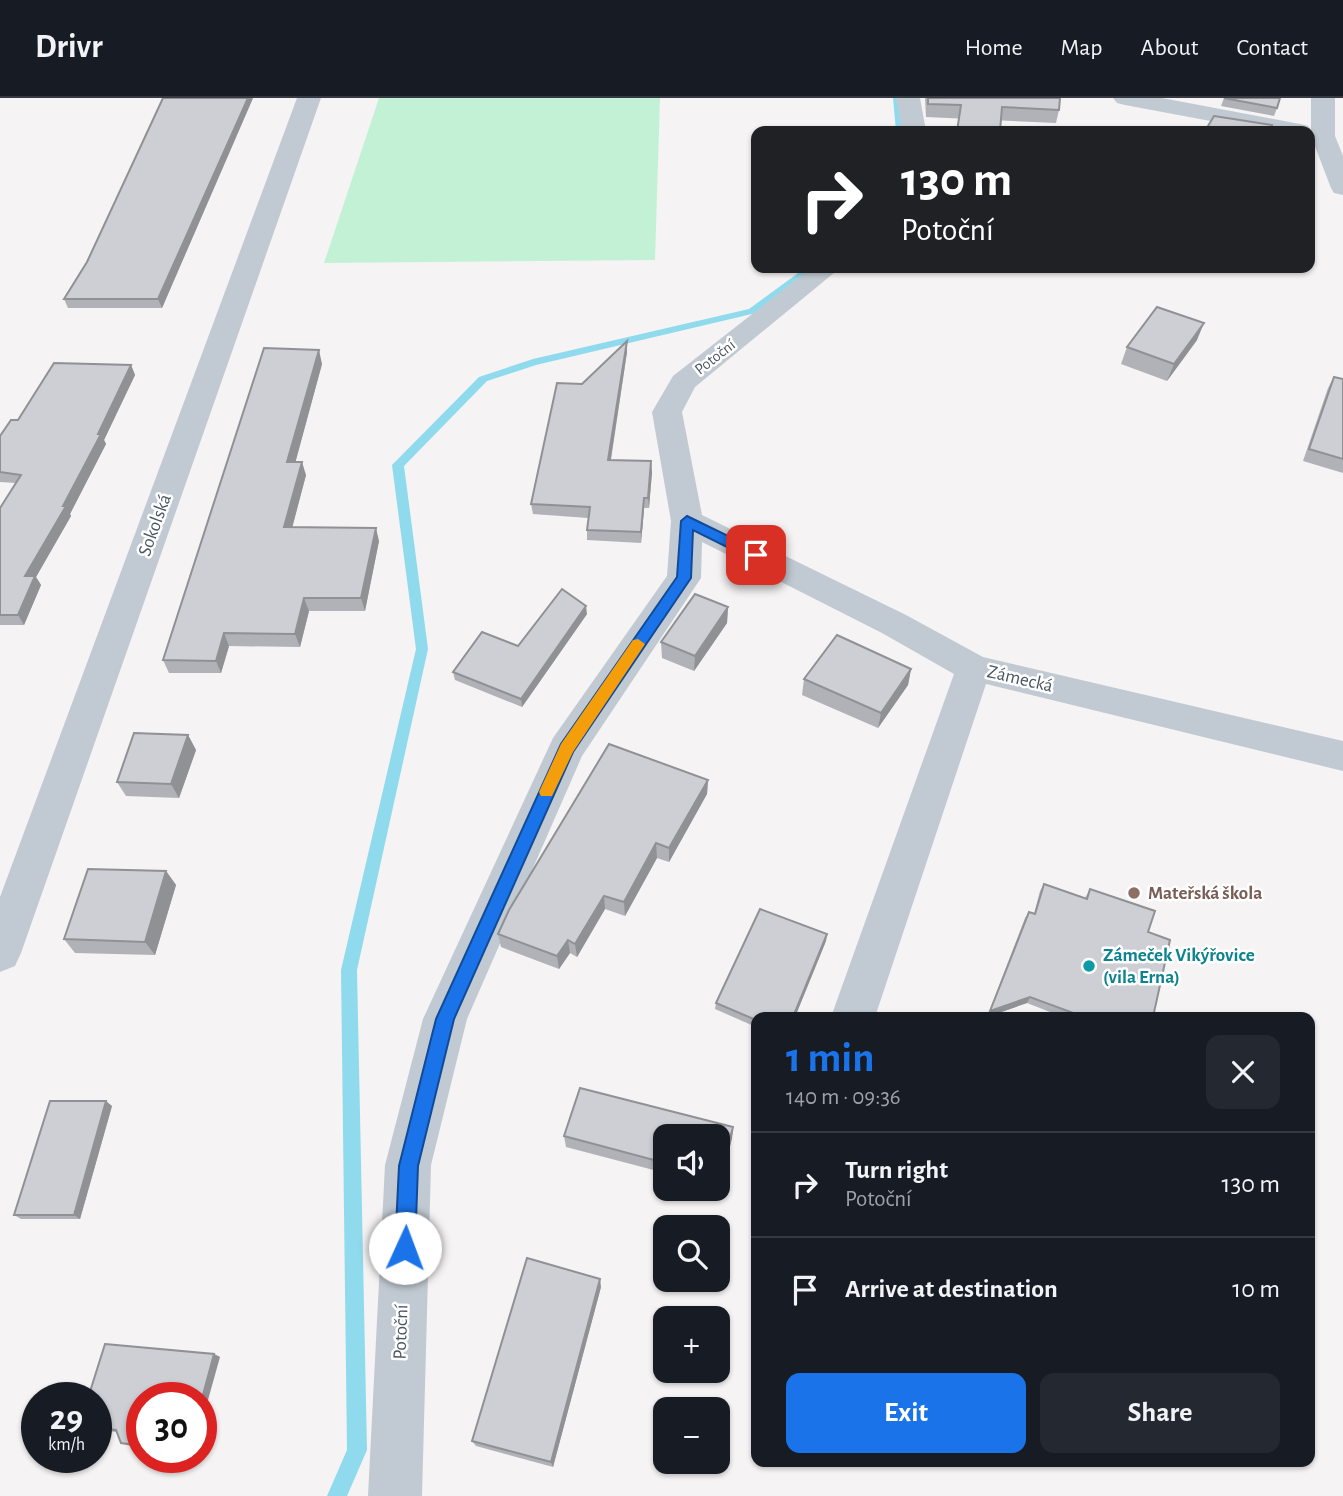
<!DOCTYPE html>
<meta charset="utf-8">
<style>
:root{--surface:#171b24;--page:#242831;--text:#f1f3f6;--muted:#9ea1a6;--line:#363941;--accent:#1a73e8}
body{margin:0;font-family:"Alegreya Sans",sans-serif;background:var(--page);color:var(--text);height:100vh;display:flex;flex-direction:column;font-size:26px;white-space:nowrap}
*{box-sizing:border-box;margin:0}
p{font-size:23px;color:var(--muted)}
.icon{flex:none;width:38px;height:38px;fill:none;stroke:currentColor;stroke-width:2;stroke-linecap:round;stroke-linejoin:round}
.map{position:relative;flex:1;overflow:hidden}
.panel{position:absolute;left:751px;top:914px;width:564px;height:455px;display:flex;flex-direction:column;background:var(--surface);border-radius:14px;box-shadow:0 2px 5px #0004}
.panel>*{flex:none}
.top-card{position:absolute;left:751px;top:28px;width:564px;height:147px;border-radius:14px;box-shadow:0 2px 5px #0004;background:#202124;color:#fff;overflow:hidden}
.fabs{position:absolute;left:653px;top:1026px;display:grid;gap:14px}
.fabs a{display:grid;place-items:center;width:77px;height:77px;border-radius:14px;background:var(--surface);box-shadow:0 2px 5px #0004;font-size:35px}
.speed{position:absolute;left:21px;top:1284px;display:flex;gap:14px;font-size:35px;font-weight:700;text-align:center}
.speed>*{display:grid;place-content:center;width:91px;height:91px;border-radius:50%;background:var(--surface);box-shadow:0 2px 5px #0004;line-height:1}
.speed small{font-size:18px;font-weight:400}
.speed .limit{border:10px solid #d22;background:#fff;color:#111}
.pin{position:absolute;display:grid;place-items:center;width:60px;height:60px;color:#fff;margin:-30px;border-radius:14px;box-shadow:0 4px 10px #0006}
.me{position:absolute;width:77px;margin:-38px;rotate:2deg;stroke-linejoin:round;filter:drop-shadow(0 0 5px #0008)}
.turn{display:flex;align-items:center;gap:24px;height:147px;padding:0 35px;font-size:32px}
.turn .icon{width:91px;height:91px;stroke-width:2.5}
.turn b{display:block;font-size:49px;line-height:60px}
.round{display:grid;place-items:center;flex:none;width:74px;height:74px;border-radius:14px;background:var(--page)}
.headline{display:flex;align-items:center;justify-content:space-between;height:119px;padding:0 35px}
h1{font-size:42px;font-weight:700;line-height:52px;color:var(--accent)}
.action{display:flex;gap:14px;margin-top:auto;padding:14px 35px}
.action a{flex:1;height:80px;border-radius:14px;background:var(--accent);color:#fff;font-size:28px;font-weight:700;line-height:80px;text-align:center}
.action a+a{background:var(--page);color:var(--text)}
ul{padding:0;list-style:none}
li{display:flex;align-items:center;gap:21px;height:105px;padding:0 35px;border-top:2px solid var(--line)}
li div{flex:1}
li b{display:block;font-size:26px}
li em{font-style:normal}
header{display:flex;align-items:center;gap:42px;box-sizing:border-box;height:98px;padding:0 35px;background:var(--surface);border-bottom:2px solid var(--line)}
header strong{font-size:33px}
nav{display:flex;gap:38px;margin-inline-start:auto;font-size:24px}
.map>svg:first-child{display:block}
</style>
<header>
<strong>Drivr</strong>
<nav><a>Home</a><a>Map</a><a>About</a><a>Contact</a></nav>
</header>
<div class="map">
<svg width="1343" height="1398" viewBox="0 0 1343 1398">
<rect width="100%" height="100%" fill="#f5f3f3"/>
<path fill="#c3f1d5" d="M 379,0 L 660,0 L 655,162 L 324,165 Z"/>
<g fill="none" stroke-linecap="round" stroke-linejoin="round">
<g fill="#90daee" fill-rule="evenodd">
<path d="M 893,0 L 901,0 L 904,33 L 896,33 Z"/>
<path d="M 805,170 L 816,170 L 756,215 L 536,267 L 487,283 L 404,368 L 428,551 L 357,872 L 367,1352 L 347,1398 L 327,1398 L 347,1352 L 341,872 L 416,551 L 392,367 L 479,279 L 533,261 L 749,211 Z"/>
</g>
<g fill="#c1cad2" fill-rule="evenodd">
<path d="M 896,0 L 920,0 L 926,33 L 902,33 Z"/>
<path d="M 1113,0 L 1162,0 L 1300,26 L 1308,28 L 1312,33 L 1309,37 L 1309,33 L 1264,33 L 1125,7 L 1117,5 Z"/>
<path d="M 811,170 L 840,170 L 695,289 L 682,314 L 702,417 L 906,517 L 983,559 L 1343,643 L 1343,673 L 986,586 L 875,919 L 831,919 L 954,576 L 882,535 L 702,444 L 701,480 L 582,658 L 467,921 L 431,1067 L 422,1398 L 368,1398 L 385,1067 L 423,921 L 553,640 L 667,478 L 671,423 L 652,314 L 673,278 Z"/>
</g>
<g fill="#c1cad2" fill-rule="evenodd">
<path d="M 297,0 L 321,0 L 21,855 L 15,868 L 0,874 L 0,799 Z"/>
<path d="M 1311,0 L 1335,0 L 1335,38 L 1343,58 L 1343,97 L 1334,95 L 1331,90 L 1311,38 Z"/>
</g>
</g>
<g fill="#b0b2b7">
<path d="M 163,0 L 253,0 L 162,210 L 68,210 L 64,201 L 87,164 Z"/>
<path d="M 925,0 L 1060,0 L 1059,12 L 1056,25 L 926,19 Z"/>
<path d="M 1224,0 L 1277,10 L 1274,18 L 1221,8 Z"/>
<path d="M 1197,242 L 1167,283 L 1121,266 L 1127,249 Z"/>
<path d="M 627,243 L 627,254 L 611,362 L 652,374 L 649,410 L 644,410 L 641,445 L 587,442 L 587,432 L 588,420 L 533,416 L 531,406 L 582,286 Z"/>
<path d="M 322,266 L 295,364 L 306,377 L 292,429 L 379,443 L 365,513 L 309,513 L 300,549 L 229,548 L 221,575 L 169,575 L 163,562 Z"/>
<path d="M 131,267 L 135,277 L 104,342 L 106,346 L 70,416 L 71,418 L 36,479 L 41,487 L 24,527 L 0,527 L 0,410 L 16,385 L 0,384 L 0,338 L 18,322 Z"/>
<path d="M 1334,279 L 1343,281 L 1343,375 L 1303,363 L 1328,290 Z"/>
<path d="M 728,509 L 727,525 L 694,573 L 662,560 L 661,544 Z"/>
<path d="M 587,516 L 522,609 L 455,582 L 453,574 L 518,548 Z"/>
<path d="M 911,571 L 908,587 L 878,630 L 802,597 L 804,581 Z"/>
<path d="M 188,637 L 196,652 L 179,700 L 126,698 L 117,684 Z"/>
<path d="M 708,682 L 707,696 L 669,764 L 657,760 L 625,818 L 605,811 L 577,859 L 570,855 L 559,871 L 501,849 L 498,836 Z"/>
<path d="M 166,773 L 176,787 L 155,857 L 75,855 L 64,841 Z"/>
<path d="M 1044,786 L 1085,800 L 1090,791 L 1148,834 L 1153,919 L 1063,919 L 1027,905 L 987,919 L 1025,820 L 1029,814 L 1034,816 L 1040,793 Z"/>
<path d="M 826,843 L 795,919 L 756,919 L 756,929 L 715,911 L 716,905 Z"/>
<path d="M 580,990 L 733,1029 L 732,1040 L 720,1089 L 718,1089 L 718,1038 L 665,1038 L 665,1075 L 566,1049 L 564,1038 Z"/>
<path d="M 112,1008 L 80,1121 L 21,1121 L 14,1117 Z"/>
<path d="M 601,1189 L 553,1369 L 476,1348 L 472,1343 Z"/>
<path d="M 214,1256 L 220,1259 L 142,1300 L 142,1349 L 128,1347 L 121,1345 L 117,1334 L 96,1332 L 96,1300 Z"/>
</g>
<g fill="#909195">
<path d="M 248,0 L 253,0 L 162,210 L 158,201 Z"/>
<path d="M 1204,225 L 1197,242 L 1167,283 L 1174,266 Z"/>
<path d="M 627,243 L 627,254 L 609,372 L 608,362 Z"/>
<path d="M 319,252 L 322,266 L 292,377 L 287,364 Z"/>
<path d="M 131,267 L 135,277 L 104,342 L 106,346 L 70,416 L 71,418 L 36,479 L 41,487 L 24,527 L 18,517 L 25,478 L 63,408 Z"/>
<path d="M 651,363 L 652,374 L 649,410 L 648,400 Z"/>
<path d="M 302,364 L 306,377 L 289,442 L 284,429 Z"/>
<path d="M 644,400 L 644,410 L 641,445 L 641,434 Z"/>
<path d="M 376,430 L 379,443 L 365,513 L 361,500 Z"/>
<path d="M 304,500 L 309,513 L 300,549 L 295,536 Z"/>
<path d="M 586,508 L 587,516 L 522,609 L 521,601 Z"/>
<path d="M 728,509 L 727,525 L 694,573 L 695,558 Z"/>
<path d="M 224,535 L 229,548 L 221,575 L 216,563 Z"/>
<path d="M 911,571 L 908,587 L 878,630 L 881,615 Z"/>
<path d="M 188,637 L 196,652 L 179,700 L 171,686 Z"/>
<path d="M 708,682 L 707,696 L 669,764 L 669,750 Z"/>
<path d="M 656,745 L 657,760 L 625,818 L 624,804 Z"/>
<path d="M 166,773 L 176,787 L 155,857 L 145,844 Z"/>
<path d="M 604,798 L 605,811 L 577,859 L 575,846 Z"/>
<path d="M 827,836 L 826,843 L 795,919 L 793,919 Z"/>
<path d="M 568,842 L 570,855 L 559,871 L 557,858 Z"/>
<path d="M 1030,899 L 1027,905 L 987,919 L 990,913 Z"/>
<path d="M 106,1003 L 112,1008 L 80,1121 L 74,1117 Z"/>
<path d="M 733,1029 L 732,1040 L 720,1089 L 721,1079 Z"/>
<path d="M 600,1181 L 601,1189 L 553,1369 L 551,1364 Z"/>
<path d="M 214,1256 L 220,1259 L 201,1327 L 201,1304 Z"/>
</g>
<g fill="#cdcfd5" stroke="#909195" stroke-width="2">
<path d="M 163,0 L 248,0 L 158,201 L 64,201 L 87,164 Z"/>
<path d="M 928,0 L 1060,0 L 1059,12 L 1002,9 L 1000,33 L 957,33 L 961,7 L 928,6 Z"/>
<path d="M 1224,0 L 1280,0 L 1277,10 Z"/>
<path d="M 1214,18 L 1272,27 L 1270,33 L 1205,33 Z"/>
<path d="M 1157,209 L 1204,225 L 1174,266 L 1127,249 Z"/>
<path d="M 627,243 L 608,362 L 651,363 L 648,400 L 644,400 L 641,434 L 587,432 L 590,409 L 531,406 L 557,285 L 582,286 Z"/>
<path d="M 264,250 L 319,252 L 287,364 L 302,364 L 284,429 L 376,430 L 361,500 L 304,500 L 295,536 L 224,535 L 216,563 L 163,562 Z"/>
<path d="M 54,265 L 131,267 L 98,336 L 101,336 L 63,408 L 66,408 L 25,478 L 35,478 L 18,517 L 0,517 L 0,410 L 21,377 L 0,374 L 0,338 L 11,322 L 18,322 Z"/>
<path d="M 1334,279 L 1343,281 L 1343,361 L 1309,351 Z"/>
<path d="M 562,491 L 586,508 L 521,601 L 453,574 L 482,534 L 518,548 Z"/>
<path d="M 695,496 L 728,509 L 695,558 L 661,544 Z"/>
<path d="M 837,537 L 911,571 L 881,615 L 804,581 Z"/>
<path d="M 134,635 L 188,637 L 171,686 L 117,684 Z"/>
<path d="M 609,646 L 708,682 L 669,750 L 656,745 L 624,804 L 604,798 L 575,846 L 568,842 L 557,858 L 498,836 L 509,812 Z"/>
<path d="M 88,771 L 166,773 L 145,844 L 64,841 Z"/>
<path d="M 1044,786 L 1087,801 L 1090,791 L 1155,813 L 1148,834 L 1170,842 L 1153,919 L 1084,919 L 1030,899 L 990,913 L 1029,814 L 1035,816 Z"/>
<path d="M 760,811 L 827,836 L 793,919 L 756,919 L 756,922 L 716,905 Z"/>
<path d="M 580,990 L 733,1029 L 721,1079 L 718,1079 L 718,1038 L 665,1038 L 665,1065 L 564,1038 Z"/>
<path d="M 50,1003 L 106,1003 L 74,1117 L 14,1117 Z"/>
<path d="M 527,1160 L 600,1181 L 551,1364 L 472,1343 Z"/>
<path d="M 105,1246 L 214,1256 L 201,1304 L 201,1300 L 142,1300 L 142,1348 L 121,1345 L 116,1332 L 96,1330 L 96,1300 L 88,1300 Z"/>
</g>
<path fill="#1a73e8" stroke="#114b97" stroke-width="2" d="M 687,418 L 761,454 L 763,457 L 761,461 L 751,461 L 693,432 L 691,480 L 573,654 L 454,921 L 418,1068 L 415,1150 L 412,1157 L 405,1160 L 398,1157 L 395,1150 L 399,1068 L 436,921 L 561,646 L 677,479 L 681,423 Z"/>
<path fill="#f59e0b" d="M 638,541 L 645,546 L 573,654 L 552,698 L 541,698 L 539,694 L 561,646 L 633,542 Z"/>
<circle fill="#8d6e63" stroke="#fff" stroke-width="2.5" cx="1134" cy="795" r="7"/>
<circle fill="#0f9aa8" stroke="#fff" stroke-width="2.5" cx="1089" cy="868" r="7"/>
<g text-anchor="middle" dominant-baseline="central" stroke-width="5" stroke-linejoin="round" paint-order="stroke">
<g font-size="16" fill="#4a5661" stroke="#fff">
<text transform="translate(715 259) rotate(-38)">Potoční</text>
</g>
<g font-size="19" fill="#4a5661" stroke="#fff">
<text transform="translate(155 427) rotate(-70)">Sokolská</text>
<text transform="translate(1020 581) rotate(13)">Zámecká</text>
<text transform="translate(401 1234) rotate(-88)">Potoční</text>
</g>
<g font-size="19" font-weight="bold" fill="#785e54" stroke="#fff" text-anchor="start">
<text x="1148" y="795">Mateřská škola</text>
</g>
<g font-size="19" font-weight="bold" fill="#0d838f" stroke="#fff" text-anchor="start">
<text x="1103" y="857">Zámeček Vikýřovice<tspan x="1103" dy="22">(vila Erna)</tspan></text>
</g>
</g>
</svg>
<div class="fabs">
<a><svg class="icon" aria-label="sound" viewBox="0 0 24 24"><path d="M4 9h4l5-4v14l-5-4H4zM17 9q2 3 0 6"/></svg></a>
<a><svg class="icon" aria-label="search" viewBox="0 0 24 24"><circle cx="10" cy="10" r="6"/><path d="M15 15l6 6"/></svg></a>
<a>+</a>
<a>−</a>
</div>
<div class="speed"><div>29<small>km/h</small></div><div class="limit">30</div></div>
<div class="pin" style="left:756px;top:457px;background:#d93025"><svg class="icon" aria-label="arrive" viewBox="0 0 24 24"><path d="M6 21V4h12l-3 4 3 4H6"/></svg></div>
<svg class="me" style="left:405px;top:1150px" viewBox="-20 -20 40 40"><circle r="19" fill="#fff"/><path d="M0-13L10 11 0 6-10 11z" fill="#1a73e8"/></svg>
<div class="top-card">
<div class="turn"><svg class="icon" aria-label="right" viewBox="0 0 24 24"><path d="M7 20v-9h11M14 6l5 5-5 5"/></svg><div><b>130 m</b>Potoční</div></div>
</div>
<section class="panel">
<div class="headline"><div><h1>1 min</h1><p>140 m · 09:36</p></div><a class="round"><svg class="icon" aria-label="close" viewBox="0 0 24 24"><path d="M6 6l12 12M18 6L6 18"/></svg></a></div>
<ul>
<li><svg class="icon" aria-label="right" viewBox="0 0 24 24"><path d="M7 20v-9h11M14 6l5 5-5 5"/></svg><div><b>Turn right</b><p>Potoční</p></div><em>130 m</em></li>
<li><svg class="icon" aria-label="arrive" viewBox="0 0 24 24"><path d="M6 21V4h12l-3 4 3 4H6"/></svg><div><b>Arrive at destination</b></div><em>10 m</em></li>
</ul>
<div class="action"><a>Exit</a><a>Share</a></div>
</section>
</div>
